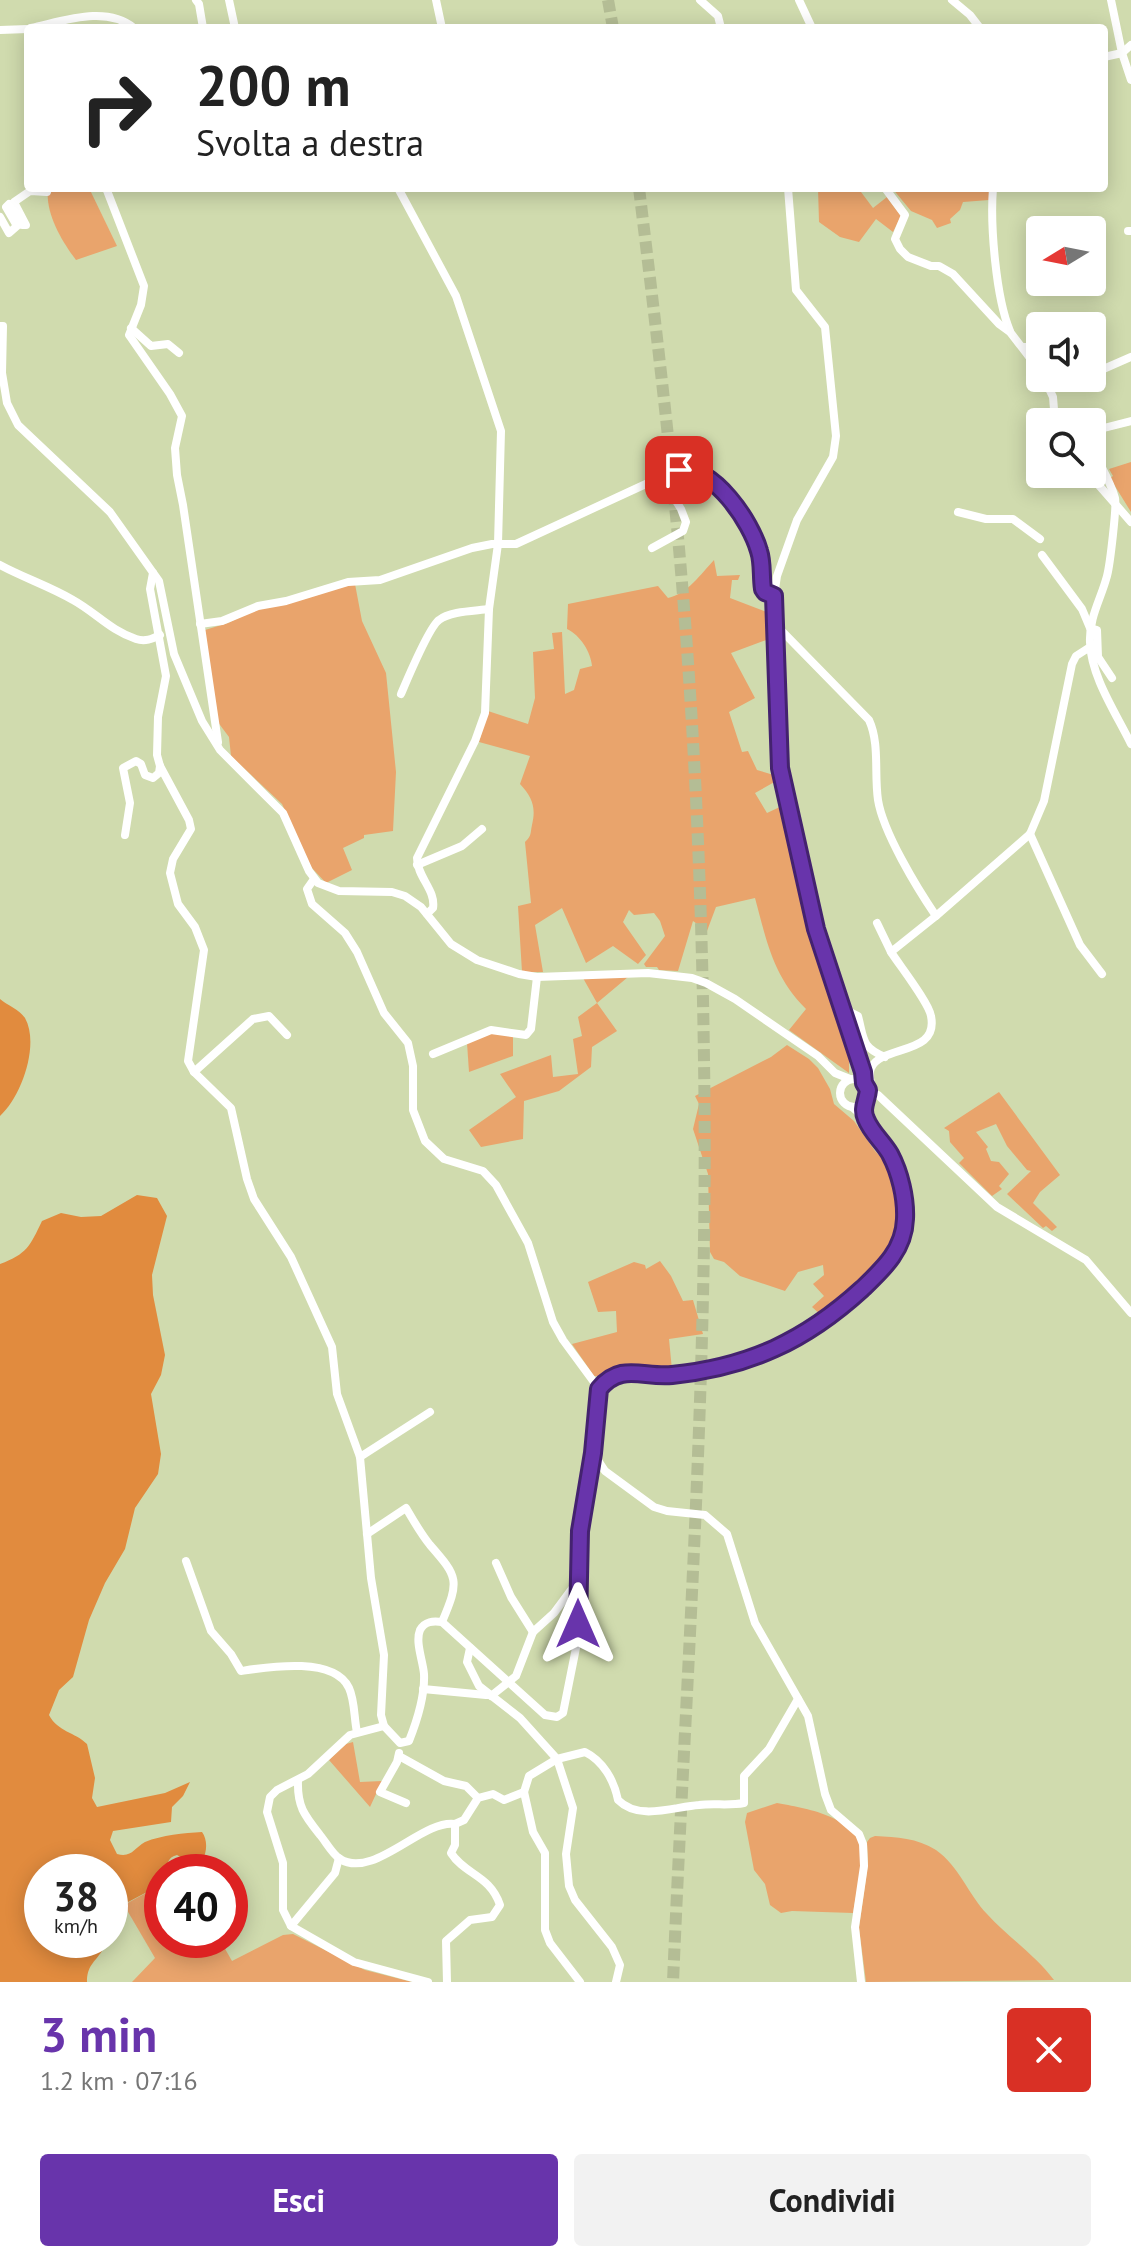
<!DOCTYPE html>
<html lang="it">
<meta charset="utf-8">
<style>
:root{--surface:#fff;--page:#f2f2f2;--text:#222;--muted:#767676;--accent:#6834ab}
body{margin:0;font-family:"PT Sans",sans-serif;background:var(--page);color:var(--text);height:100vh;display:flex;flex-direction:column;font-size:30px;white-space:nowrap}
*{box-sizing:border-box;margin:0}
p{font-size:26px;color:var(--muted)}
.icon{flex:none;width:44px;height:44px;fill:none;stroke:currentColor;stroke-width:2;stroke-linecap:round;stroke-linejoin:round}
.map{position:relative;height:1982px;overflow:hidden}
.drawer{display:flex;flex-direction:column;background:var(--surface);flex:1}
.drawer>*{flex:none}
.banner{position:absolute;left:24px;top:24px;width:1084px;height:168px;border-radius:8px;box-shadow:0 4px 20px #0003;background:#fff;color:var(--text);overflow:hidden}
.needle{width:52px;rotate:260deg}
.controls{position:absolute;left:1026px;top:216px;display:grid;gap:16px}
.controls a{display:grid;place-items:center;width:80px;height:80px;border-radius:8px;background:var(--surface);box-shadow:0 4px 20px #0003;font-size:40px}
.speed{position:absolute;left:24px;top:1854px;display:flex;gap:16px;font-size:40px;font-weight:700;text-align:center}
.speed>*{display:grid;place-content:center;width:104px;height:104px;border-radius:50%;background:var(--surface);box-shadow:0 4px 20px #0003;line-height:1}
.speed small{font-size:20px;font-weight:400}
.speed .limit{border:12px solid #d22;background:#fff;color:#111}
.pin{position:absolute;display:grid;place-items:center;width:68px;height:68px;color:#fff;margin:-34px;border-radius:16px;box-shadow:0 4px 12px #0006}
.me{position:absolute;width:88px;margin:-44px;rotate:0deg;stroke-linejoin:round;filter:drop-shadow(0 0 6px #0008)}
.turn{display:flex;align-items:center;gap:28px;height:168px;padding:0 40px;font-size:36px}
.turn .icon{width:104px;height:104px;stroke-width:2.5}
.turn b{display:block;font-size:56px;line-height:68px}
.round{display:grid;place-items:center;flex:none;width:84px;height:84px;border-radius:8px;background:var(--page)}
.overview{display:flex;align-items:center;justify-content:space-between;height:136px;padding:0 40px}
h1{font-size:48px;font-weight:700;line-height:60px;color:var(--accent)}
.cta{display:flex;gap:16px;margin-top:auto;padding:16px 40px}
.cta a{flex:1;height:92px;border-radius:8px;background:var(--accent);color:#fff;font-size:32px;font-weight:700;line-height:92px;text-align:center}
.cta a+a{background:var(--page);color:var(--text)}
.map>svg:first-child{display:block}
</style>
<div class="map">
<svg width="1131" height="1982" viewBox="0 0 1131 1982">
<rect width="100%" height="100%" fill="#d0dbae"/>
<g fill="#e9a46c">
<path d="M 48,188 L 89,188 L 117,246 L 76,260 C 61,240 45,213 48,188 Z"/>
<path d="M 818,188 L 858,188 L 873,208 L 887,197 L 901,216 L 893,232 L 876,219 L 859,242 L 840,237 L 819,222 Z"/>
<path d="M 892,188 L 989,188 L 989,200 L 963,202 L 960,210 L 950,219 L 951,223 L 937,228 L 932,220 L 911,211 Z"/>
<path d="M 1131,462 L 1131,512 L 1110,478 L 1113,476 L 1109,469 Z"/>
<path d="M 714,560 L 717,576 L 740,575 L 738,580 L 732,580 L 730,598 L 769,613 L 769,639 L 731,653 L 755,698 L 729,712 L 742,752 L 748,751 L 757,770 L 777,776 L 778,780 L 755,793 L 767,813 L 784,805 L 816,946 L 852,1060 L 849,1062 L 849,1073 L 789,1030 L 806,1009 C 773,976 767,942 755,898 L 716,907 L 707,931 L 693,921 L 678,971 L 659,970 L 657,967 L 646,967 L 644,964 L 665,936 L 660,921 L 654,913 L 634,915 L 629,910 L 623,922 L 646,955 L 638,964 L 613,946 L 586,963 L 562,908 L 535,925 L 543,972 L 522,972 L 518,906 L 531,903 L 525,842 C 532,835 530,834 532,825 C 536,808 533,798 520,784 L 530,756 L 479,742 L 488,711 L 528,724 L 535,698 L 533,652 L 554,649 L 552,633 L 562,632 L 565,694 L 574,690 L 580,669 L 592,666 C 591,652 580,635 567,629 L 568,604 L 658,586 L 668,598 C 687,594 701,574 714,560 Z"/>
<path d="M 355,584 L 362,621 L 386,673 L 396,772 L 393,831 L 364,835 L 364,838 L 343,848 L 352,870 L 326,883 L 311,867 L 282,804 L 231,756 L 229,737 L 217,721 L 205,630 L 228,623 L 259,608 Z"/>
<path d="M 628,977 L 597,1003 L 617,1031 L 592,1047 L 591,1067 L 559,1091 L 524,1101 L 523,1139 L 481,1147 L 469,1130 L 516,1097 L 500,1074 L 551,1055 L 553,1077 L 578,1074 L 573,1039 L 582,1036 L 578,1017 L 597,1003 L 583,978 Z"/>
<path d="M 493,1033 L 513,1035 L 513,1056 L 469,1072 L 467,1043 Z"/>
<path d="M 787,1045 L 809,1059 L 818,1068 L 830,1089 L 834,1104 L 854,1121 L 875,1151 L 889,1165 L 899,1203 L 900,1223 L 896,1241 L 887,1258 L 870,1276 L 822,1316 L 812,1307 L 824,1296 L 813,1284 L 824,1275 L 823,1265 L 798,1272 L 785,1291 L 740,1276 L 724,1262 L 714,1259 L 710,1252 L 708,1174 L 693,1129 L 699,1104 L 695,1096 L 771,1057 Z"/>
<path d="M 999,1092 L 1060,1175 L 1040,1192 L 1033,1203 L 1057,1227 L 1052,1231 L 1046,1226 L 1043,1228 L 1007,1194 L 1031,1171 L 1027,1170 L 1007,1146 L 996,1124 L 976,1132 L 988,1147 L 986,1149 L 991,1161 L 999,1162 L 1009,1174 L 999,1186 L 1002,1189 L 992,1196 L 959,1163 L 964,1158 L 950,1142 L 949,1131 L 944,1128 Z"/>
<path d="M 660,1261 L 671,1276 L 683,1301 L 693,1300 L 703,1334 L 669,1339 L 672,1370 L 616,1367 L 599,1376 L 594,1376 L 572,1344 L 617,1332 L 616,1311 L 598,1312 L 588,1282 L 634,1262 L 645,1265 L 646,1269 Z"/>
<path d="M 353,1742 L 360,1782 L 382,1781 L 370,1807 L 329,1760 L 346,1744 Z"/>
<path d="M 777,1803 C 804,1808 857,1816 861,1850 C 863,1870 856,1893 853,1913 L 792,1911 L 781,1913 L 770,1905 L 765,1884 L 754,1870 L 745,1822 L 747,1813 Z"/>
<path d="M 875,1836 C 897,1837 917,1838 936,1850 C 959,1866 968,1894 987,1914 C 1008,1937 1035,1955 1054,1980 L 866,1982 L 859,1928 L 868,1864 L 867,1842 L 870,1838 Z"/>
<path d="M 157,1887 L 162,1895 L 162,1940 L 187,1940 L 195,1953 L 220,1940 L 232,1961 L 283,1935 L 293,1934 L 365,1970 L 412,1982 L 132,1982 L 155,1958 L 124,1905 Z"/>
</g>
<g fill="#e18b3e">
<path d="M 0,999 C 7,1005 20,1010 25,1018 C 40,1045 21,1097 0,1116 Z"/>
<path d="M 137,1195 L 157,1198 L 167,1216 L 152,1275 L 153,1295 L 165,1355 L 161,1375 L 151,1394 L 161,1454 L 158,1474 L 135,1508 L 125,1549 L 105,1583 L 89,1620 L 73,1677 L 59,1690 L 49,1715 C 58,1732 75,1732 87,1744 L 95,1778 L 92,1798 L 97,1807 L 165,1793 L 190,1782 L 183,1796 L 172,1807 L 171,1822 L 113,1831 L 110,1840 L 117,1854 C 132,1858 134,1848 145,1842 C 162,1835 184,1833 202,1832 C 208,1840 207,1853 202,1861 L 186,1860 L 177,1855 C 168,1857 167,1863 167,1872 L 162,1872 L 162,1884 L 115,1909 L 110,1907 L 110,1872 L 42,1872 L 42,1940 L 101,1940 L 102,1951 C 94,1963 87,1966 87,1982 L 0,1982 L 0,1264 C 27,1254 30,1246 42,1221 L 61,1213 L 81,1217 L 101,1216 Z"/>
</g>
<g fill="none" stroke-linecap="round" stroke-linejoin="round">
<g stroke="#b4bd95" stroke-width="12" stroke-dasharray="12 6" stroke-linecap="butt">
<path d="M 608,0 L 613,28"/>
<path d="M 639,188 C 655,319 671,451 682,583 C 695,742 702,902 704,1061 C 709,1368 686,1675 673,1982"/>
</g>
<g stroke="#fff" stroke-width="8">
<path d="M 196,0 L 199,4 L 203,28"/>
<path d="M 229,0 L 235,28"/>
<path d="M 436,0 L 442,28"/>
<path d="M 700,0 L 718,16 L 721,28"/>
<path d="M 799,0 L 812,28"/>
<path d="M 952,0 L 970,15 L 980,28"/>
<path d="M 1111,0 L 1122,53 L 1131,80"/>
<path d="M 31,28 C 64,21 106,5 134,28"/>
<path d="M 0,30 L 28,29"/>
<path d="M 1104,57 L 1122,53 L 1131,45"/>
<path d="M 106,188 L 144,286 L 141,305 L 129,335 L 170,394 L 182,416 L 175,448 L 177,475 L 183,505 L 218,742"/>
<path d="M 398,188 L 456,296 L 501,431 L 498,544 L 489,609 L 485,713 L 475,741 L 417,858 C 417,877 436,890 433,908 L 427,914"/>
<path d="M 788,188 L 796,290 L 825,327 L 836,436 L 833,457 L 797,520 L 777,576 L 774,596 L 780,768 L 816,929 L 862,1067 L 864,1083"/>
<path d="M 885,188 L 905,215 L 895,239 L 900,249 L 908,257 L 931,266 L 939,266 L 953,274 L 999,324 L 1010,332 L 1040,371"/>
<path d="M 993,188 C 990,225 996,298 1010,331"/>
<path d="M 0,217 L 9,233 L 17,226 L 6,207 L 9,204 L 22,225 L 26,225 L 14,202 L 30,191 L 47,192 L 48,188"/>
<path d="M 1128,231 L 1131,231"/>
<path d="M 0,326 L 3,326 L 2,373 L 7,403 L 18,425 L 110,512 L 159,581 L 174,654 L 202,721 L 220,750 L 283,813 L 309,871 L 318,883 L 339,891 L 392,892 L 405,896 L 421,907 L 451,944 L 477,960 L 519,974 L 537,977 L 648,973 L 692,978 L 706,983 L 735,999 L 818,1056 L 835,1073 L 850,1079"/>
<path d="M 131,328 L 151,346 L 168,344 L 179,353"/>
<path d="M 1024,347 L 1030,347 L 1040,357"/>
<path d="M 1092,374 L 1131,357"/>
<path d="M 1044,378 L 1053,397 L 1055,422"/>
<path d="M 1059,378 L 1065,381 L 1080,378"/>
<path d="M 1092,431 L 1131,421"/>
<path d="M 1092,447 C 1099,464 1110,480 1115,498 C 1117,505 1110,565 1107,576 C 1101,599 1089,617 1090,642 C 1091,677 1116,713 1131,744"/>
<path d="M 1089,474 L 1131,522"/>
<path d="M 958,512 L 986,519 L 1013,519 L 1040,539"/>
<path d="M 652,548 L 683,531 L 686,522 L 681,509 L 661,477"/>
<path d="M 1042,555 L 1082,609 L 1090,628 L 1097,630 L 1098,657 L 1112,678"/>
<path d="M 0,565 C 24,578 49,586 73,600 C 95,612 111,631 136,639 C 145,642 152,639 160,635"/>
<path d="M 153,573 L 150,589 L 166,676 L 158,717 L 157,755 L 160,766 L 189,820 L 191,829 L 173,859 L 170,873 L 178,904 L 195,927 L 204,950 L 188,1061 L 194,1072 L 231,1108 L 247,1179 L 254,1199 L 291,1257 L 332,1347 L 337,1394 L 360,1457 L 371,1578 L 384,1655 L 381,1715 L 384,1726 L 400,1743 L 409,1741 C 417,1721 425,1695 424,1674 C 423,1661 415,1642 420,1630 C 425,1621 433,1621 442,1622 L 545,1715 L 557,1717 L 563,1713 L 577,1643 L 578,1554 L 593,1453 L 599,1389 L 615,1374 L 626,1372 L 670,1376 L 721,1368 L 753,1359 L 779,1348 L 842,1308 L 890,1261 L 899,1245 L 905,1219 L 900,1179 L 890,1155 L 866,1119 L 852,1107"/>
<path d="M 200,624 L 222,621 L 258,606 L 286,601 L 348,582 L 380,580 L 472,548 L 492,544 L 516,544 L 661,477 L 687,469 L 701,474 L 728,496 L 759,549 L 763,589 L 765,592 L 774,596"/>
<path d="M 776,625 L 869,720 C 880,744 874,773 878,800 C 883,832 917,888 936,916 L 1030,834 L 1044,801 L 1072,664 L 1076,656 L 1090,647"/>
<path d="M 401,694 C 407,680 429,627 439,620 C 450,611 475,611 489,609"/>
<path d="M 1030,834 L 1080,945 L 1102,974"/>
<path d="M 125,835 L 130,803 L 123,768 L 136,761 L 141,764 L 145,775 L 153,778 L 159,773 L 160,766"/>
<path d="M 417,865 L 462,846 L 482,829"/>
<path d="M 314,879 L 307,889 L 312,904 L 345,933 L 357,952 L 384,1013 L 408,1043 L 413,1066 L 413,1110 L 425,1141 L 444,1159 L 483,1171 L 496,1185 L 528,1243 L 553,1322 L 563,1340 L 599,1389"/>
<path d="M 877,923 L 891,952 L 936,916"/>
<path d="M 840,1007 L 858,1016 C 864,1039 861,1047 885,1057"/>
<path d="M 433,1054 L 491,1030 L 526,1035 L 531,1029 L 537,977"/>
<path d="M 194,1072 L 253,1019 L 269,1016 L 287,1035"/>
<circle cx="854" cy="1093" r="14"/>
<path d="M 867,1089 L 878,1095 L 997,1207 L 1086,1260 L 1131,1313"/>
<path d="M 873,1092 C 871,1085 868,1075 871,1068 C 882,1044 939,1056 931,1016 C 929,1003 900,966 891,952"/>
<path d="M 593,1453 L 605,1471 L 654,1507 L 667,1511 L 705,1515 L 727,1534 L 755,1623 L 808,1716 L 825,1794 L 831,1810 L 859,1834 L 863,1844 L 864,1866 L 855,1927 L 861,1982"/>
<path d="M 360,1457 L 430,1412"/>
<path d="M 367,1534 L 406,1508 C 413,1520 421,1534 430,1545 C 458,1577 460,1580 442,1622"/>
<path d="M 186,1561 L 211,1631 L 231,1654 L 241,1671 C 268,1667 334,1656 349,1688 C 355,1701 354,1719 357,1732"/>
<path d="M 496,1563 L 511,1597 L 533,1632"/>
<path d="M 470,1648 L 467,1662 L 479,1686 L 520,1718 L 557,1759 L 573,1808 L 566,1854 L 569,1886 L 575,1900 L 612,1947 L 620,1965 L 616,1982"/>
<path d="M 423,1689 L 486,1695"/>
<path d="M 491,1696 L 516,1676 L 533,1632 L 554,1613 L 577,1582"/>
<path d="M 384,1726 L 350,1735 L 308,1774 L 277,1790 L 270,1797 L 267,1812 L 283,1863 L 283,1910 L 291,1926 L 354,1962 L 428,1982"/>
<path d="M 399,1753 L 397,1762 L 380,1792 L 406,1803"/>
<path d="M 399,1756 L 444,1781 L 466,1786 L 478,1798"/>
<path d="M 298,1780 C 297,1806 304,1815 320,1835 C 326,1842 332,1854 340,1859 C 374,1880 422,1819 455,1824"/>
<path d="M 524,1792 L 533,1832 L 545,1853 L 545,1930 L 550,1943 L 580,1982"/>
<path d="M 291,1926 L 335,1873 L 339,1858"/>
<path d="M 447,1982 L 446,1941 L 470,1920 L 492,1917 L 500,1905 C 490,1875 465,1875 451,1853 L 455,1845 L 455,1824 L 464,1820 L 478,1798 L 493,1794 L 504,1800 L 524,1792 L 529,1776 L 557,1759 L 585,1752 C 603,1761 614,1780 618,1800 C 639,1821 673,1807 699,1805 C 714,1803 729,1806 744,1803 L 744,1776 L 769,1749 L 798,1699"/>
</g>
</g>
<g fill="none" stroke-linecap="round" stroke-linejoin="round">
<defs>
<path id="route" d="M 578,1624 L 580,1531 L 593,1453 L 599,1389 C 621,1362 643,1378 672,1375 C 749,1367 805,1341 862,1289 C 883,1269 904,1250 905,1219 C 906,1198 900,1173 890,1154 C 883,1142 871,1132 866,1119 C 861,1108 867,1101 868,1090 L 864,1083 L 863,1072 L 816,929 L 780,768 L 774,596 L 765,592 L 763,589 C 761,576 763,563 759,551 C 751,522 714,466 679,470"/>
</defs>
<use href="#route" stroke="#44226f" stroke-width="20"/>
<use href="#route" stroke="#6834ab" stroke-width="14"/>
</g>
</svg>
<div class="controls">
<a><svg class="needle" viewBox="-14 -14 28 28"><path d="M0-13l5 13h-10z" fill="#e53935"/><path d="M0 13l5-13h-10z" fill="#767676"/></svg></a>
<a><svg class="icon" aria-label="sound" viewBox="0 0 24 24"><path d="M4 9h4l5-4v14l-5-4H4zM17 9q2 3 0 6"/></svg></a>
<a><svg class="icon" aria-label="search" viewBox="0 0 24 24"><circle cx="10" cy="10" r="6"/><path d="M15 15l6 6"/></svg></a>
</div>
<div class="speed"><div>38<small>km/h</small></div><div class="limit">40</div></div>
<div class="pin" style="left:679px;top:470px;background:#d93025"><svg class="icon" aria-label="arrive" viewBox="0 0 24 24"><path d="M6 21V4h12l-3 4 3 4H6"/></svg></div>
<svg class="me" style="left:578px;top:1624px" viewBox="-20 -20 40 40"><path d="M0-17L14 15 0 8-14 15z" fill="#6834ab" stroke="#fff" stroke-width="4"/></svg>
<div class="banner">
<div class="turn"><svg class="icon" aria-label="right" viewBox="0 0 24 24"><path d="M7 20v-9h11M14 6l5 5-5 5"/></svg><div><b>200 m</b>Svolta a destra</div></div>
</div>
</div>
<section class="drawer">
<div class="overview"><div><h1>3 min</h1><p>1.2 km · 07:16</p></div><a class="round" style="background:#d93025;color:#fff"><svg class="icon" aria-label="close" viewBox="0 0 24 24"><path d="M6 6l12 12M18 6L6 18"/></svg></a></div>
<div class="cta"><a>Esci</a><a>Condividi</a></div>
</section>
